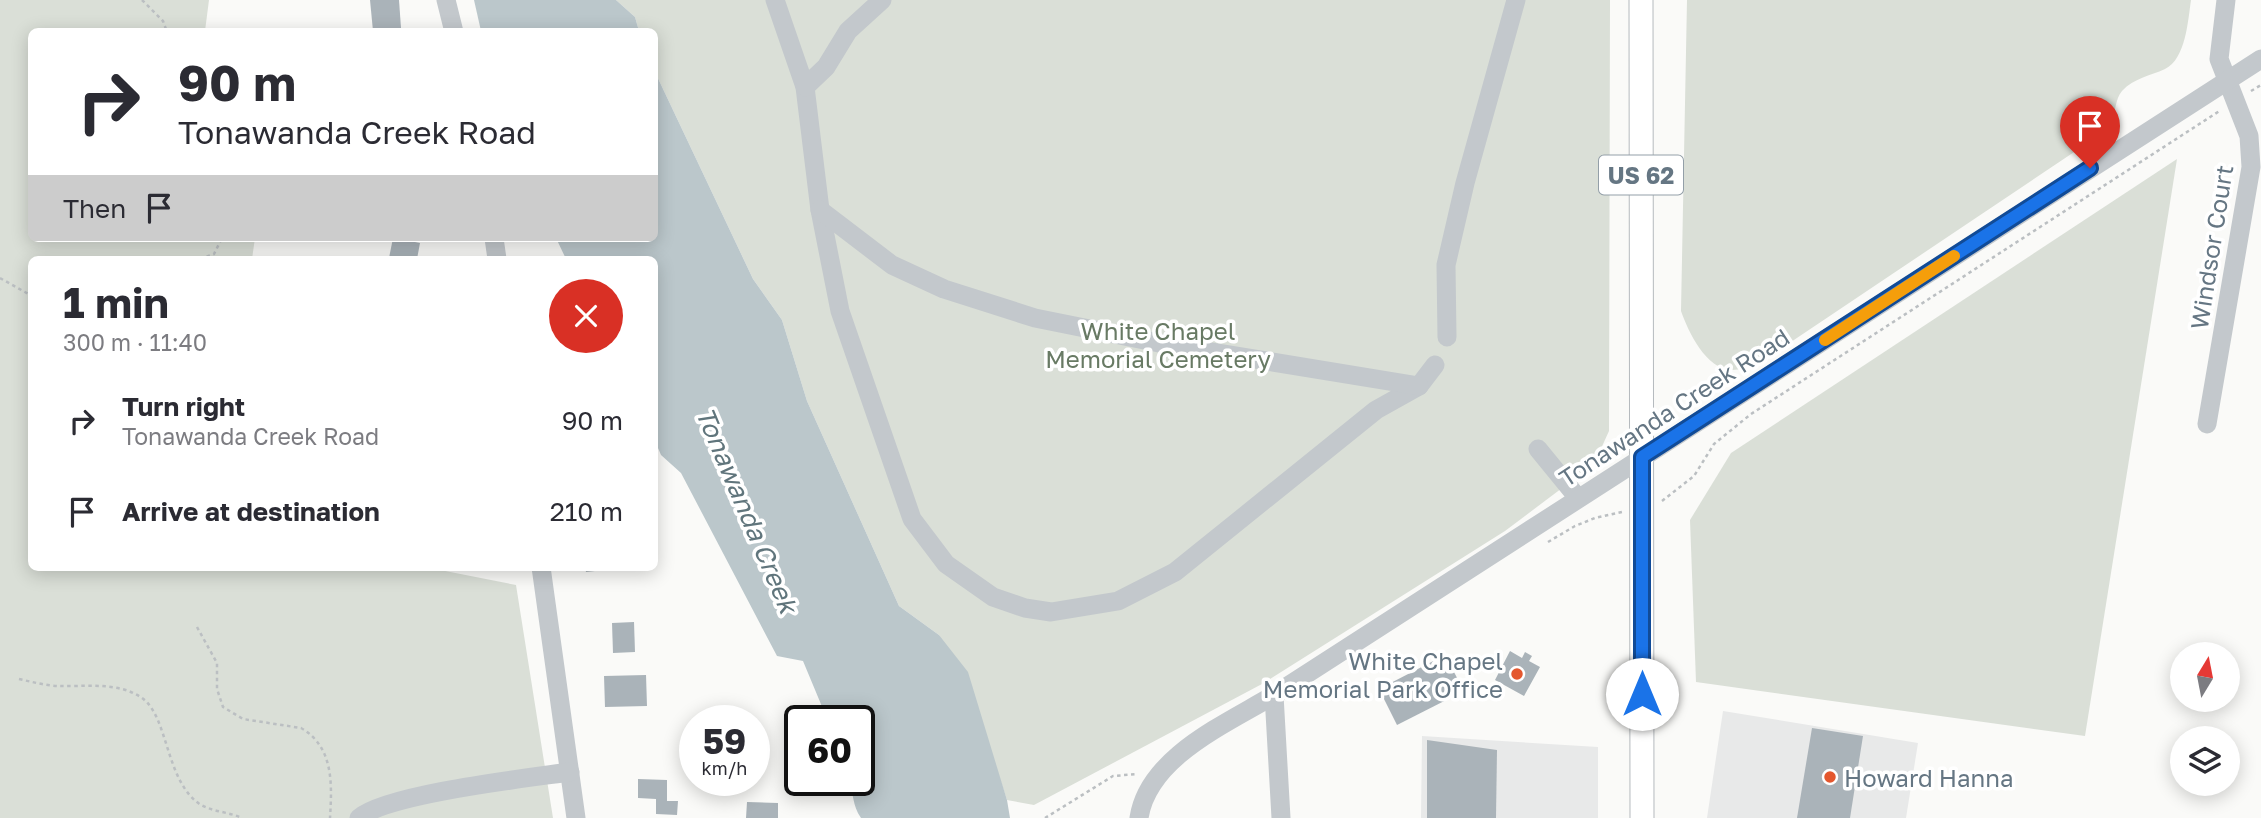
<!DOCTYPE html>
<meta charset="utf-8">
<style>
:root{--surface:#fff;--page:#f2f2f3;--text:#2b2b33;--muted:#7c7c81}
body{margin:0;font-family:"Golos Text",sans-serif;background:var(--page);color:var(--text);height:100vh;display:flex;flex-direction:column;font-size:26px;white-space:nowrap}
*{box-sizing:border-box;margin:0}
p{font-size:23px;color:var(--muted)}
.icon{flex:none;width:38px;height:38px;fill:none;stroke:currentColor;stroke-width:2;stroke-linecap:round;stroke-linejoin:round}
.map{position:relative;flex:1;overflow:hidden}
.sheet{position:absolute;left:28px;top:256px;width:630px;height:315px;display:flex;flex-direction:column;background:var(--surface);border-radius:10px;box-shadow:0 4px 18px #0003}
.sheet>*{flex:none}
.hud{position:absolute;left:28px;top:28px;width:630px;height:214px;border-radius:10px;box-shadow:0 4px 18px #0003;background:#fff;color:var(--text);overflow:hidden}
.needle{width:46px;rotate:10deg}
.fabs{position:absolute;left:2170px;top:642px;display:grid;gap:14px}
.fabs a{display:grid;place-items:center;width:70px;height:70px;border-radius:50%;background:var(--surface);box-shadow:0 4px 18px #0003;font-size:35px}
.speed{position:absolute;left:679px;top:705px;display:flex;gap:14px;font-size:35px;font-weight:700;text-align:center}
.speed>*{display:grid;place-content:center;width:91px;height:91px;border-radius:50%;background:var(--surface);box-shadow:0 4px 18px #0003;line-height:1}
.speed small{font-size:18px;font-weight:400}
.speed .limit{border:4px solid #111;border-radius:10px;background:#fff;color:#111}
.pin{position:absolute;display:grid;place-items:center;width:60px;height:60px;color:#fff;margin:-72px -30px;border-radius:50% 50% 50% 0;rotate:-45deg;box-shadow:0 0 7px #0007}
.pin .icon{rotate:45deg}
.me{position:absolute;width:77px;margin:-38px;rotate:0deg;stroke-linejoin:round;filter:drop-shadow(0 0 5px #0008)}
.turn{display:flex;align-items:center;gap:24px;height:147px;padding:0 35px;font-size:32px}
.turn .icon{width:91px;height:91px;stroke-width:2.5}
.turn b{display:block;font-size:49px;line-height:60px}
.then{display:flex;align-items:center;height:66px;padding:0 35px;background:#0003;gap:14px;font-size:26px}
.round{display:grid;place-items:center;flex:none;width:74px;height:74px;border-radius:37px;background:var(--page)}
.summary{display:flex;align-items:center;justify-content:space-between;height:119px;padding:0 35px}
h1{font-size:42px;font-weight:700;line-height:52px}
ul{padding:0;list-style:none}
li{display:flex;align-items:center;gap:21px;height:91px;padding:0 35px}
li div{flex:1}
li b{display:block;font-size:26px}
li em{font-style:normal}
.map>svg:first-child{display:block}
</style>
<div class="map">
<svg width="2261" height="818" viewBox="0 0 2261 818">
<rect width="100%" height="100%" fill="#fafaf8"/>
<g fill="#e8e9e9">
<path d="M 1723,711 L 1918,743 L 1906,818 L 1707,818 Z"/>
<path d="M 1422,736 L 1598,747 L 1598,818 L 1421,818 Z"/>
</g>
<g fill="#dadfd7">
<path d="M 0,0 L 209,0 L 205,31 L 32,32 L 32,238 L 255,238 L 252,259 L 32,259 L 32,567 L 425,567 L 516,585 L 553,818 L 0,818 Z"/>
<path d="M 616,0 L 1610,0 L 1609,431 L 1594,464 L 1505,531 L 1262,684 L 1034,805 L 1007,800 L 992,755 L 939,635 L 899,606 L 807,401 L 782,320 L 753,279 L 655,72 L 654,32 L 639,31 L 635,17 Z"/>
<path d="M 1687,0 L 2191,0 C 2188,20 2186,59 2165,69 C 2150,76 2134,78 2122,91 C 2115,99 2116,112 2111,121 C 2109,126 2104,130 2101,134 L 1782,348 C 1767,355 1749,370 1732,370 C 1706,370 1688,331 1681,311 Z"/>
<path d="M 2177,159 L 2085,736 L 1696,682 L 1690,520 L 1731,453 Z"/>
</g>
<g fill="#bbc7cb">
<path d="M 474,0 L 616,0 L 635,17 L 639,31 L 481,31 Z"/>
<path d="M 655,72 L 753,279 L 782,320 L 807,401 L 899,606 L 939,635 L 968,672 L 1007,800 L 1010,818 L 861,818 C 852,805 854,794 849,781 L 859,780 L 859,721 L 828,721 L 803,661 L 777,656 L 681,473 L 661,455 L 655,441 L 654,259 L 566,259 L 556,238 L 654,238 Z"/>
</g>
<g fill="#aab3b9">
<path d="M 370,0 L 399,0 L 401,28 L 373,31 Z"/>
<path d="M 393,238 L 411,238 L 410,241 L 420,243 L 417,259 L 389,258 Z"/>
<path d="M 585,567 L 613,567 L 613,569 L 586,572 Z"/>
<path d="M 634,622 L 635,652 L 613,653 L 612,623 Z"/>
<path d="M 1510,651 L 1522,658 L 1525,652 L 1532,656 L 1529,661 L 1540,667 L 1524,696 L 1495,680 Z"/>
<path d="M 1445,655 L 1464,691 L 1397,725 L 1379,689 Z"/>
<path d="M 646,675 L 647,706 L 605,707 L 604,676 Z"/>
<path d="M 1812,728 L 1863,736 L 1850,818 L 1797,818 Z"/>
<path d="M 1427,740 L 1497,750 L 1496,818 L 1427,818 Z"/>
<path d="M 638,779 L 667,780 L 667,801 L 678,801 L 677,815 L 656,814 L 656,799 L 638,798 Z"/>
<path d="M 747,802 L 778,803 L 778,818 L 746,818 Z"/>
</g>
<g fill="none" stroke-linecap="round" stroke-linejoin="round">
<defs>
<path id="major" d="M 1641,0 L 1642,818"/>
</defs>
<use href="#major" stroke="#b5babe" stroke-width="25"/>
<g stroke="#bbbfc2" stroke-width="2.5" stroke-dasharray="3.5 3.5" stroke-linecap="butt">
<path d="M 142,0 L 163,21 L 167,32"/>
<path d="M 2251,91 L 2261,85"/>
<path d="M 200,259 L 214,254 L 222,238"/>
<path d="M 0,278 L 32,296"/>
<path d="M 1662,501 L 1694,476 L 1714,444 L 1751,414 L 2221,110"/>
<path d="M 1548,542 L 1575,526 L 1595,518 L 1622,512"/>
<path d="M 197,627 L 217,663 L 217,689 L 223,707 L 243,719 L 301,728 C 334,747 332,784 330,818"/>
<path d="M 19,679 C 32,682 44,685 57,686 C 84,687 118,681 142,698 C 169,717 165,782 201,805 C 214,812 229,812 242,818"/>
<path d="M 1045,818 L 1113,776 L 1138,774"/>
</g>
<g stroke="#c3c8cc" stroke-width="19">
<path d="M 446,0 L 454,32"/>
<path d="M 775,0 L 805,87 L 820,210 L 840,311 L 912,519 L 946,564 L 993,597 L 1025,608 L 1051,612 L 1118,601 L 1175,572 L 1376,410 L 1419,386 L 1435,365"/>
<path d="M 805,87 L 826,67 L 848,31 L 882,0"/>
<path d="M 820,210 L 892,265 L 944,289 L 1035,318 L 1169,345 L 1419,386"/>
<path d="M 494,238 L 497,259"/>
<path d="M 1447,337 L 1446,265 L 1465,183 L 1516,0"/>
<path d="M 2207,424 L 2251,167 L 2249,136 L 2219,59 L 2226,0"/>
<path d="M 1538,449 L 1578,498"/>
<path d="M 541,567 L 576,818"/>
<path d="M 1274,695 L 1281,818"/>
<path d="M 359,818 C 386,794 528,778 570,772"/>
<path d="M 1139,818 C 1148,757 1226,724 1274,695 L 2261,59"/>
</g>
<use href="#major" stroke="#fff" stroke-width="23"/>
</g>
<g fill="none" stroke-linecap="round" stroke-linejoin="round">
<defs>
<path id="route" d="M 1642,694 L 1642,457 L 2090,168"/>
</defs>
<use href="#route" stroke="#114b97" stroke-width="18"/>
<use href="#route" stroke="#1a73e8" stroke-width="12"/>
<path stroke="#f59e0b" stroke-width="12" d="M 1825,340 L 1954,256"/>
</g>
<g fill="#e4572e" stroke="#fff" stroke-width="2.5">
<circle cx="1517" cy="674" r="7"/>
<circle cx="1830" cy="777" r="7"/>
</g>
<g text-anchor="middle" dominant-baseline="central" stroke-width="7" stroke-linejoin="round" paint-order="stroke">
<rect fill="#fff" stroke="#939fa8" stroke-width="2" x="1599" y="155.5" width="84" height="39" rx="5"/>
<g font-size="23" font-weight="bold" fill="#657683">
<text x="1641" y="175">US 62</text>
</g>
<g font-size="24" fill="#657683" stroke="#fff">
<text transform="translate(2211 247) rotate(-81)">Windsor Court</text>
<text transform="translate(1674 407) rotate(-33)">Tonawanda Creek Road</text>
</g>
<g font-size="24" fill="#687a64" stroke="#fff">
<text x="1158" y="330">White Chapel<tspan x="1158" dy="28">Memorial Cemetery</tspan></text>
</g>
<g font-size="24" fill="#657683" stroke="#fff" text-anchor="end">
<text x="1503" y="660">White Chapel<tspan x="1503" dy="28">Memorial Park Office</tspan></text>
<text x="1844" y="777" text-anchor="start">Howard Hanna</text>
</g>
<g font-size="26" font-style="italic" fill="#60757c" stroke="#fff">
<text transform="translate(747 510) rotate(67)">Tonawanda Creek</text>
</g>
</g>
</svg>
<div class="fabs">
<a><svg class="needle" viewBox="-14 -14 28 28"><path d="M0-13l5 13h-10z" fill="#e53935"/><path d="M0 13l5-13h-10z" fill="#7c7c81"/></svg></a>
<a><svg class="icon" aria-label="layers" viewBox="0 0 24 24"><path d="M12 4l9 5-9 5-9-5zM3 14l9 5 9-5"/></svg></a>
</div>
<div class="speed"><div>59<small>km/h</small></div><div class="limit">60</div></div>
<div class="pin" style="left:2090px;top:168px;background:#d93025"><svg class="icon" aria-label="arrive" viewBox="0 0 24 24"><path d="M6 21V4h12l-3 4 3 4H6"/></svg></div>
<svg class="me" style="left:1642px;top:694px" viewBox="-20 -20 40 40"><circle r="19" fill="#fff"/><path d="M0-13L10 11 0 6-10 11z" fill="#1a73e8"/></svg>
<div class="hud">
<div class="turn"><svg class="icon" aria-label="right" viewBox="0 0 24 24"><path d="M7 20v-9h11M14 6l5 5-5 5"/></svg><div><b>90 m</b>Tonawanda Creek Road</div></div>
<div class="then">Then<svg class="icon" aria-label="arrive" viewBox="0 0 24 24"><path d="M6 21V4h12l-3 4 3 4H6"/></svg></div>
</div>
<section class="sheet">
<div class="summary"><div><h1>1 min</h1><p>300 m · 11:40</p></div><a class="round" style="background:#d93025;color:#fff"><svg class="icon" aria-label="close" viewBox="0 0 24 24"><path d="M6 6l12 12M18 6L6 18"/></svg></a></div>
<ul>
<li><svg class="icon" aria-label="right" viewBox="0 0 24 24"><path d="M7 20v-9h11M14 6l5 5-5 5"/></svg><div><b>Turn right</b><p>Tonawanda Creek Road</p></div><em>90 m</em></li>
<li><svg class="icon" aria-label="arrive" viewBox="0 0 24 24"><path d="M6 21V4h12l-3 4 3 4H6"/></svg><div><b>Arrive at destination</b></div><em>210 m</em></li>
</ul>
</section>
</div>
